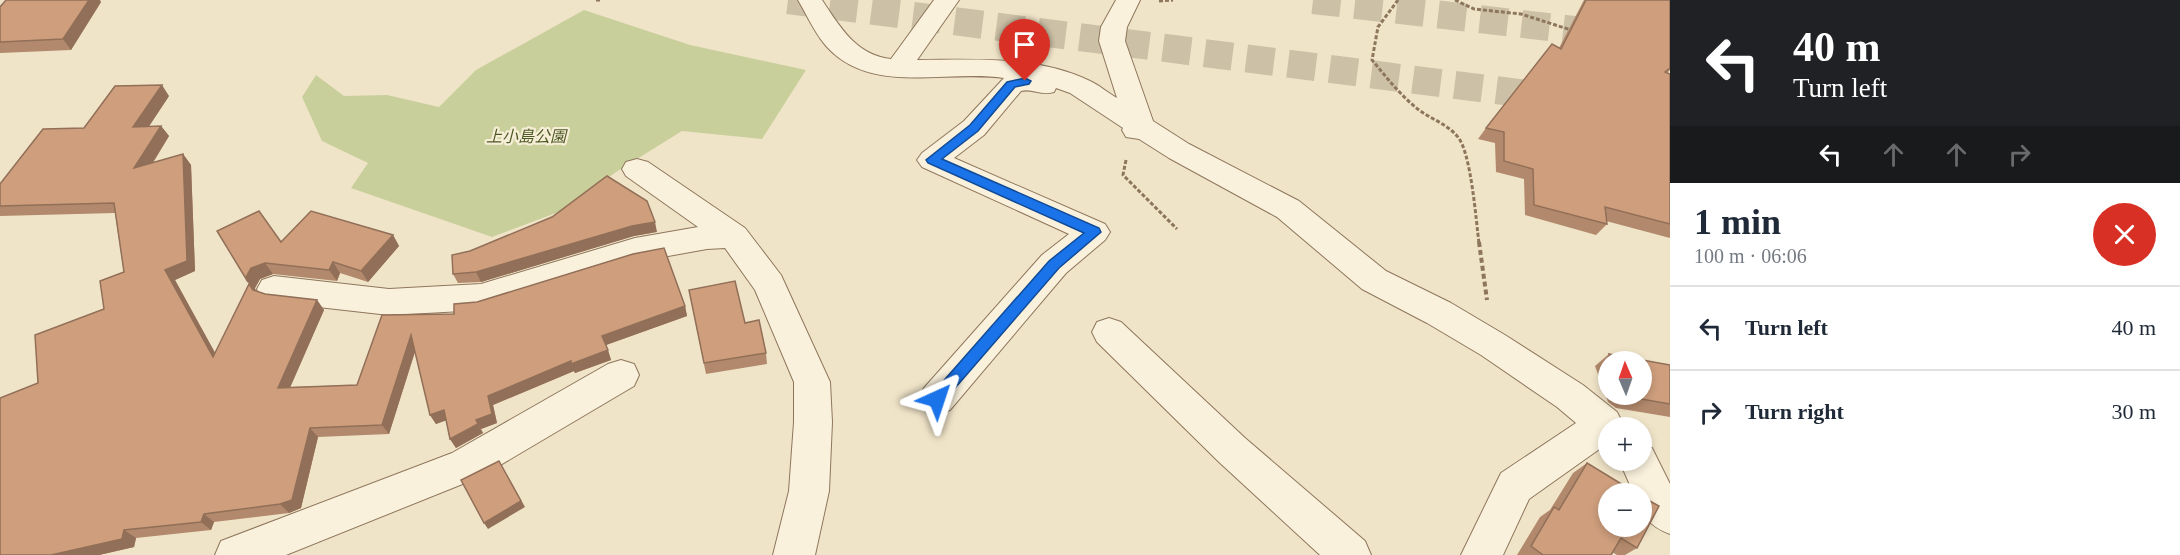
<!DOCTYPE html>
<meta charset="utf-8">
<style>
:root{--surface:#fff;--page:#f2f2f3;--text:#1f2937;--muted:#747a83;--line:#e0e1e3}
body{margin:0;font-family:"Times New Roman","Noto Sans JP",serif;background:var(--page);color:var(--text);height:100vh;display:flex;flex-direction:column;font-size:22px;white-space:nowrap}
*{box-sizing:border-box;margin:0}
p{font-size:20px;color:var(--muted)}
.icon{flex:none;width:33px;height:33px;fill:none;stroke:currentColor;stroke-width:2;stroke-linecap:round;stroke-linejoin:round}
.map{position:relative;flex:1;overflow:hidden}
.drawer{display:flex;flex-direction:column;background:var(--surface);width:510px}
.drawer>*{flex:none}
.hud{background:#202124;color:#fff;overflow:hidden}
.needle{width:39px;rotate:358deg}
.tools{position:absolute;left:1598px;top:351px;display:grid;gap:12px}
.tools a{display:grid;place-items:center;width:54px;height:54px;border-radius:50%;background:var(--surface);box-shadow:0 3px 9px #0003;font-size:30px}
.pin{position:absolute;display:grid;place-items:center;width:51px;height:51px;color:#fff;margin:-62px -26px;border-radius:50% 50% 50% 0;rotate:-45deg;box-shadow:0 0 6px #0007}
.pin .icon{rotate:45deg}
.me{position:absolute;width:66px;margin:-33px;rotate:42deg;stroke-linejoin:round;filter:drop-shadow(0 0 4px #0008)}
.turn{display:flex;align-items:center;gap:21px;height:126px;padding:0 24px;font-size:27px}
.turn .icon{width:78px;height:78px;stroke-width:2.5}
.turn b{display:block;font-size:42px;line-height:51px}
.lanes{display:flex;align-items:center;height:57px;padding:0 24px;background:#0003;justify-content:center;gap:30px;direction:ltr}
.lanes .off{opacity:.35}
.round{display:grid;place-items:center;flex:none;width:63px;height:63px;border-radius:32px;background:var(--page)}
.headline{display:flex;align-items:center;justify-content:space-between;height:102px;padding:0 24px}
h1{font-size:36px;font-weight:800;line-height:45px}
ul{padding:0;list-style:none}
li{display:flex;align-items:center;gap:18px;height:84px;padding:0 24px;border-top:2px solid var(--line)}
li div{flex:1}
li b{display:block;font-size:22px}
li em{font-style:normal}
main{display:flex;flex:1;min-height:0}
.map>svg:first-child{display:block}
</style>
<main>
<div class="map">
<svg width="1670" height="555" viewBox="0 0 1670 555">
<rect width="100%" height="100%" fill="#f0e4c8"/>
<path fill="#c9cf9b" d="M 584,10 L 690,45 L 806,70 L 762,139 L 682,131 L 616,172 L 564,210 L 492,237 L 351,188 L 368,163 L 322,141 L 302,97 L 316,75 L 344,96 L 387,95 L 439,107 L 476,70 Z"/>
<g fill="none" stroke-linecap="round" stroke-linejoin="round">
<g stroke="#ccc0a6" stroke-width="28" stroke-dasharray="28 14" stroke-linecap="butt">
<path d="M 788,0 L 1558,98"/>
<path d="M 1313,0 L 1670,41"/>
</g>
<defs>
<g id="street">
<path d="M 798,0 L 822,0 C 840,27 856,55 891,59 L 934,0 L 959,0 L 917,60 C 974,60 1037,55 1090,81 C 1099,85 1108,93 1117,98 L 1099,41 L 1101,27 L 1116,0 L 1140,0 L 1127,27 L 1125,41 L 1153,121 L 1189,144 L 1299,201 L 1386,271 L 1451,303 L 1505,335 L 1583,385 L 1617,412 L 1623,424 L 1621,428 L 1608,428 L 1608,443 L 1529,499 L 1503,555 L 1461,555 L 1501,473 L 1576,423 L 1557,407 L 1481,355 L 1427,323 L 1362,289 L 1277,217 L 1169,158 L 1139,139 L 1126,137 L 1122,130 L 1123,128 L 1070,93 L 1056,88 L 1054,92 C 1041,96 1032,88 1021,91 L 984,135 L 954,158 L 1105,224 L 1110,232 L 1105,240 L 1066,273 L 950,410 L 937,415 L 924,410 L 919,399 L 924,388 L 1042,255 L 1069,234 L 922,167 L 917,160 L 922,153 L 964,121 L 1004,78 C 947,69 872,96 827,47 C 815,34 807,15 798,0 Z"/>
<path d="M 637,159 L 648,162 L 745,228 L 781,275 L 830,382 L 832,422 L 829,491 L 815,555 L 773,555 L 789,491 L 794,422 L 794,382 L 755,290 L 725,248 L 707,249 L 635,262 L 481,310 L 389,315 L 274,302 L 262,298 L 257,289 L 262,280 L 274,276 L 389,289 L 481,284 L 635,238 L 698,227 L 626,176 L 622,169 L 626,162 Z"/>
<path d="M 1109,318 L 1121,322 L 1245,438 L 1365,541 L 1371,555 L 1320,555 L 1219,462 L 1097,342 L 1092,332 L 1097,322 Z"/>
<path d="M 621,360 L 634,364 L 639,375 L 634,386 L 480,477 L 286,555 L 215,555 L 221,541 L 452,453 L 608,364 Z"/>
<path d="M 1641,444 L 1652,448 L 1670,484 L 1670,534 C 1649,526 1641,516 1641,494 L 1634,494 L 1619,460 L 1641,460 Z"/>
</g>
</defs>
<use href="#street" stroke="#8d765c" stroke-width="2"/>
<g stroke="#8d765c" stroke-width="3" stroke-dasharray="4 2" stroke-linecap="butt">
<path d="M 596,0 L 600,0"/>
<path d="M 1398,0 L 1378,27 L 1372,60 C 1387,78 1401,96 1419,110 C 1431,119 1447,124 1457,136 C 1471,150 1476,221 1479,243"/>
<path d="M 1455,0 L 1474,9 L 1521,14 L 1571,30"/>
<path d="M 1159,1 L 1173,0"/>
<path d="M 1126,160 L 1123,175 L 1177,229"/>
</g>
<path stroke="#8d765c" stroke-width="4" stroke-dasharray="5 3" stroke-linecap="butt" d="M 1479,242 L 1487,300"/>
<use href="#street" fill="#faf1dc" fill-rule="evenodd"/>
</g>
<g fill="#b2896c" fill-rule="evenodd">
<path d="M 1584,0 L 1670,0 L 1670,70 L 1667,73 L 1670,74 L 1670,238 L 1606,221 L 1607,224 L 1596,235 L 1525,215 L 1524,179 L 1496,172 L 1495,143 L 1478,139 L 1486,128 L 1559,48 Z"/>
<path d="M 101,2 L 71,50 L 0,53 L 0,7 Z"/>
<path d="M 169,96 L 149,126 L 161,126 L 169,136 L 153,163 L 183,154 L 191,165 L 195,271 L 175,280 L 215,354 L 249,284 L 255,291 L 248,282 L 281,241 L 393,235 L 399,246 L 368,282 L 340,273 L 337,281 L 273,274 L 260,279 L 255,288 L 256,291 L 265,294 L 317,300 L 324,310 L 290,387 L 357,385 L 454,314 L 685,306 L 687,316 L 606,345 L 611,360 L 575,373 L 574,371 L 493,405 L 497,423 L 481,429 L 483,433 L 456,448 L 450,439 L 446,420 L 436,424 L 430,415 L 415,352 L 389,434 L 318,437 L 301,508 L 289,513 L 214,522 L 211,530 L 136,538 L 134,547 L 99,555 L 0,555 L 38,383 L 104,309 L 124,272 L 115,213 L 0,216 L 0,184 L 84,128 Z"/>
<path d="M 657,232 L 634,236 L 481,282 L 458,283 L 453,274 L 452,255 Z"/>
<path d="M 689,290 L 745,323 L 766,353 L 767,364 L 706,374 Z"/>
<path d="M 1609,354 L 1670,365 L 1670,417 L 1616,408 L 1608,402 L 1595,366 ZM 1608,362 L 1641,362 L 1641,394 L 1608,394 Z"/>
<path d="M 1587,463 L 1637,548 L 1625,555 L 1617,555 L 1612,552 L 1611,555 L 1517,555 L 1540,517 L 1550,510 L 1573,473 Z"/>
</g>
<g fill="#916f58">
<path d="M 89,0 L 100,0 L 101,2 L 71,50 L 63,39 Z"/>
<path d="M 162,85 L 169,96 L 142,137 L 133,127 Z"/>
<path d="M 161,126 L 169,136 L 143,178 L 134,168 Z"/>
<path d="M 183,154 L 191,165 L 195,271 L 175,280 L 223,367 L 213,357 L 165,270 Z"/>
<path d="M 655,222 L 657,232 L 634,236 L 481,282 L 476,272 L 632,226 Z"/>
<path d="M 393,235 L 399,246 L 368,282 L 361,271 Z"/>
<path d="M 333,262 L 340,273 L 337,281 L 329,270 Z"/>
<path d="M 265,263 L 273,274 L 260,279 L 255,288 L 256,293 L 248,282 L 246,277 L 251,268 Z"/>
<path d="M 317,300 L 324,310 L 286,397 L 278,388 Z"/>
<path d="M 685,306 L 687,316 L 606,345 L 602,336 Z"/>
<path d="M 411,335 L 417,345 L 389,434 L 382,425 Z"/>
<path d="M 608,350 L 611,360 L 575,373 L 574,371 L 493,405 L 497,423 L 481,429 L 476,420 L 488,396 L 571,361 Z"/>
<path d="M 444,410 L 450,419 L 436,424 L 430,415 Z"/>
<path d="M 478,424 L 483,433 L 456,448 L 450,439 Z"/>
<path d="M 310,428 L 318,437 L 301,508 L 289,513 L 280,504 Z"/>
<path d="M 499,461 L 525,507 L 488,529 L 484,523 Z"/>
<path d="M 204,514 L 214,522 L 211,530 L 201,522 Z"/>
<path d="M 124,530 L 136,538 L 134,547 L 99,555 L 51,555 Z"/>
</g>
<g fill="#cf9f7d" stroke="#916f58" stroke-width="1.5">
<path d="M 6,0 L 89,0 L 63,39 L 0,42 L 0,7 Z"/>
<path d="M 1586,0 L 1670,0 L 1670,68 L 1665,72 L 1670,74 L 1670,224 L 1605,207 L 1607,224 L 1534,205 L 1533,169 L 1504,161 L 1504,132 L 1486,128 L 1552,44 L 1561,49 Z"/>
<path d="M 162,85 L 133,127 L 161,126 L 134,168 L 183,154 L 187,261 L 165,270 L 213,357 L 249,284 L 253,290 L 265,294 L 317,300 L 278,388 L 357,385 L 382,315 L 454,314 L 454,304 L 477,302 L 633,254 L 664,248 L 685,306 L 602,336 L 608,350 L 571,364 L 571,361 L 488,396 L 492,414 L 476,420 L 478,424 L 450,439 L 444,410 L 430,415 L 411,335 L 382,425 L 310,428 L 292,500 L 280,504 L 204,514 L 201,522 L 124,530 L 122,539 L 51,555 L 0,555 L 0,398 L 38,383 L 35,335 L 104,309 L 100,281 L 124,272 L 114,203 L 0,206 L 0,184 L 43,129 L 84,128 L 115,86 Z"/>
<path d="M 607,176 L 647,201 L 655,222 L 632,226 L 476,272 L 453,274 L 452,255 L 470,251 L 552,217 Z"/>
<path d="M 259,211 L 281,242 L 311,211 L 393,235 L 361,271 L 333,262 L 329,270 L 265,263 L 251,268 L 246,277 L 248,282 L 217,231 Z"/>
<path d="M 735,281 L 745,323 L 759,320 L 766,353 L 704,363 L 689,290 Z"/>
<path d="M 1609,354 L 1670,365 L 1670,404 L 1630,397 L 1627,394 L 1641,394 L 1641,362 L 1612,362 Z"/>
<path d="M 499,461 L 521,501 L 484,523 L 461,480 Z"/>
<path d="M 1587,463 L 1638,494 L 1608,494 L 1608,526 L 1641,526 L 1641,496 L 1659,506 L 1637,548 L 1621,538 L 1611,555 L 1543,555 L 1531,546 L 1554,507 L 1559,510 Z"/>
</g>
<path fill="#1a73e8" stroke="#114b97" stroke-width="1.5" d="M 1025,78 L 1031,81 L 1029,84 L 1015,87 L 978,131 L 942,159 L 1099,228 L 1101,232 L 1059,268 L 942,403 L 937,405 L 932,403 L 929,399 L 932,394 L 1049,261 L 1084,233 L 928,163 L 926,160 L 970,125 L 1007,82 Z"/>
<g text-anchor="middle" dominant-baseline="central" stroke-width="4.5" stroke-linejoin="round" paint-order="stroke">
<g font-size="16" font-style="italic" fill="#4d5a26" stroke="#f7eed8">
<text x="526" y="136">上小島公園</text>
</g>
</g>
</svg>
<div class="tools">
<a><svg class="needle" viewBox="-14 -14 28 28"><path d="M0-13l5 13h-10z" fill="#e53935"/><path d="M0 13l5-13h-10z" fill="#747a83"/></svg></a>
<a>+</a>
<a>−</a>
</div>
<div class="pin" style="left:1025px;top:81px;background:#d93025"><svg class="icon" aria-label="arrive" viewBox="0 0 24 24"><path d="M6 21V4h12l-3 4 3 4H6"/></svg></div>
<svg class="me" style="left:937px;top:399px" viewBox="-20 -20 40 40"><path d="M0-17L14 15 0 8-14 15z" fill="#1a73e8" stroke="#fff" stroke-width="4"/></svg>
</div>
<section class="drawer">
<div class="hud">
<div class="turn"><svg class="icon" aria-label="left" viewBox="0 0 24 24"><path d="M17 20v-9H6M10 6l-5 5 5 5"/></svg><div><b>40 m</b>Turn left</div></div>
<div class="lanes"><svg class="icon" aria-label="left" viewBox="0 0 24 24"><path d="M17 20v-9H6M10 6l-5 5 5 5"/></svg><svg class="icon off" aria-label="ahead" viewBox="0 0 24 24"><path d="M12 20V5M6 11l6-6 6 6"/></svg><svg class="icon off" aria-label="ahead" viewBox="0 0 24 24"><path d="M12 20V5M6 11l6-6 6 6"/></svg><svg class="icon off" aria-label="right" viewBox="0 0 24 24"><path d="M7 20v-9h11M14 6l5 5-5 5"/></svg></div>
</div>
<div class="headline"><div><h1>1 min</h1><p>100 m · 06:06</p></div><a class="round" style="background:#d93025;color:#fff"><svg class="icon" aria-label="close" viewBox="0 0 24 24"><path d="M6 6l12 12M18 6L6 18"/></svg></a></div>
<ul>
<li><svg class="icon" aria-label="left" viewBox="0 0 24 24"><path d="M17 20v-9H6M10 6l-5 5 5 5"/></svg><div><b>Turn left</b></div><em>40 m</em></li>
<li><svg class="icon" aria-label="right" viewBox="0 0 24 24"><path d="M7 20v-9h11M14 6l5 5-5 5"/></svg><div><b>Turn right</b></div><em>30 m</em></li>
</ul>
</section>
</main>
